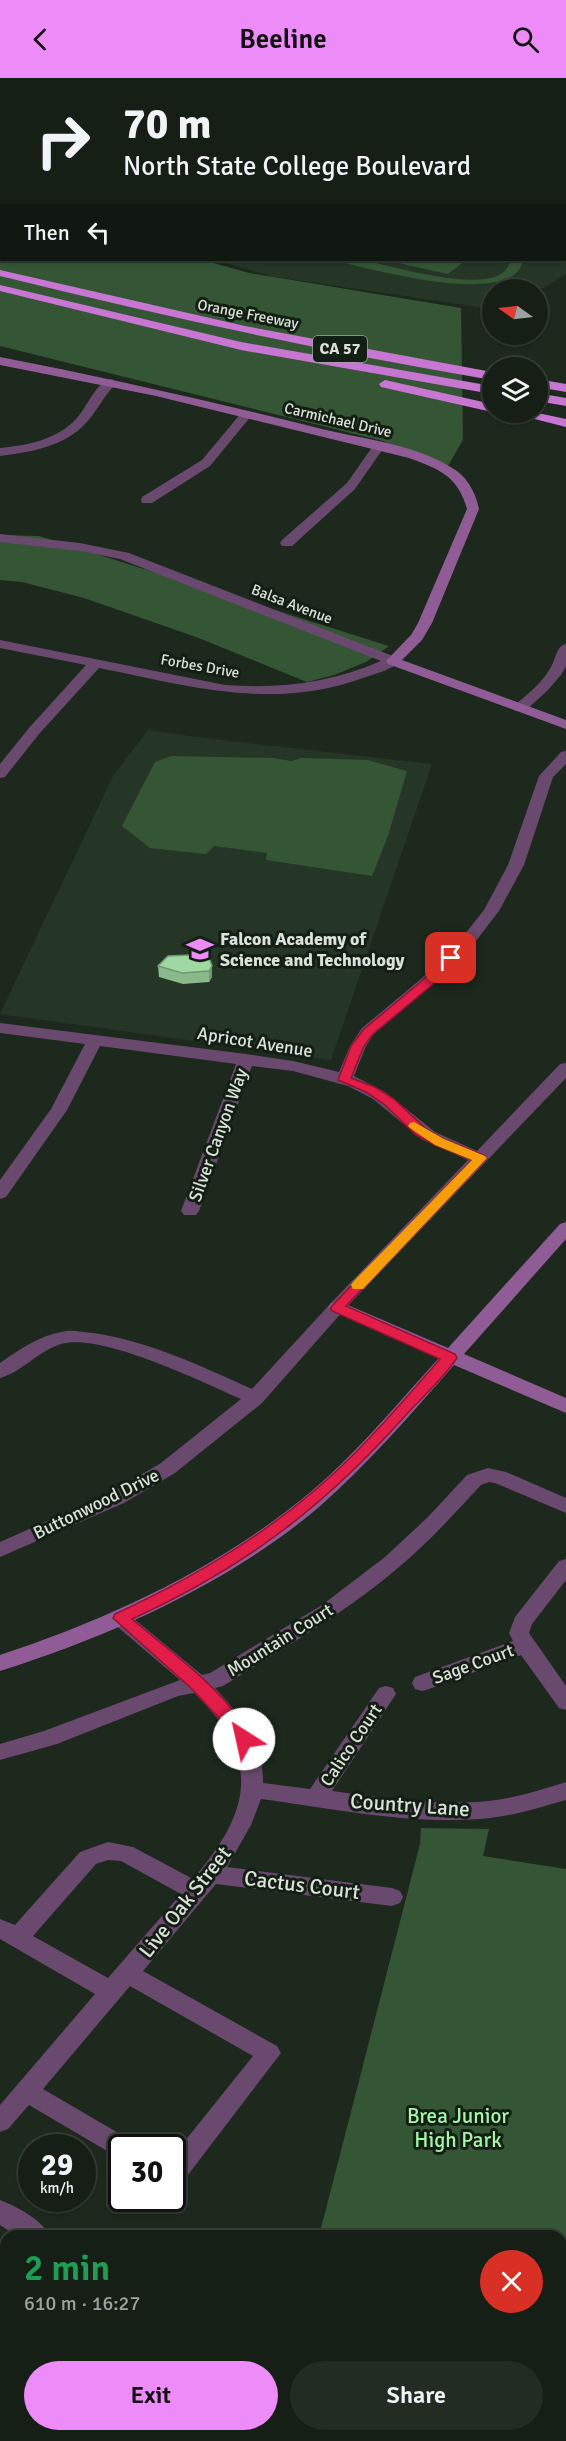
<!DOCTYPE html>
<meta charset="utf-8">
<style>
:root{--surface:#161f16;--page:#232c23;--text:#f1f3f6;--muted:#9ea2a1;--line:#353d35;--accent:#ed8cf9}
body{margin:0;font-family:Signika,sans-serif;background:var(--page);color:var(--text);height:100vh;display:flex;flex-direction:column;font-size:22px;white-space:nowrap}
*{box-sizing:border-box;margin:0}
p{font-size:20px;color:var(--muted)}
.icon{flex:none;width:33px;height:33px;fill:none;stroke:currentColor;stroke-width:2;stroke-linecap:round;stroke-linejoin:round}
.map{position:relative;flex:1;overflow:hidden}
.details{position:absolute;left:0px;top:2152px;width:567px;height:212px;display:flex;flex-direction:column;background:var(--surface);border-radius:18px 18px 0 0;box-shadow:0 2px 4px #0004,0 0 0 2px var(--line)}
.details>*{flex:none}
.hud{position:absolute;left:0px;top:0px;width:567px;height:183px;box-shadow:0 2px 4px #0004,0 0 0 2px var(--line);background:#161f16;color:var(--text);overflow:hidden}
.needle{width:39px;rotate:284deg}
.controls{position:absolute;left:482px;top:201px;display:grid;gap:12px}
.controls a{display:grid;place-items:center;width:66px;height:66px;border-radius:50%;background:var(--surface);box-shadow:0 2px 4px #0004,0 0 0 2px var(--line);font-size:30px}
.speed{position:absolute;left:18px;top:2056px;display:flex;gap:12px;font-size:30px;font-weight:700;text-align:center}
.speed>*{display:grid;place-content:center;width:78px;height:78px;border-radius:50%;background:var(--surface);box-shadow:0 2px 4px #0004,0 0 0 2px var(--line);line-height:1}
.speed small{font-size:15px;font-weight:400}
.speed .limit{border:3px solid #111;border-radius:9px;background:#fff;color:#111}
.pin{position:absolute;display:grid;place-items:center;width:51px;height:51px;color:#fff;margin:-26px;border-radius:12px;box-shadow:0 3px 9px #0006}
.me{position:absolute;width:66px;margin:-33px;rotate:325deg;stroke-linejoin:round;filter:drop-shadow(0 0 4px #0008)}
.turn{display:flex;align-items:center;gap:21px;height:126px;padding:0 24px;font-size:27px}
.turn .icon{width:78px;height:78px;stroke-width:2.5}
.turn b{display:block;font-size:42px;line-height:51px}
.then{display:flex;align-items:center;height:57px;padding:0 24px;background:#0003;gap:12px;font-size:22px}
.round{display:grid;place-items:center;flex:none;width:63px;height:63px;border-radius:32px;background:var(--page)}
.head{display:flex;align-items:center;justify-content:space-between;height:102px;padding:0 24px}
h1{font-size:36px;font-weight:600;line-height:45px;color:#1e9e55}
.button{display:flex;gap:12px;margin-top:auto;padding:12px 24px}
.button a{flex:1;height:69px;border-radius:36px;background:var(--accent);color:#111;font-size:24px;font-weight:600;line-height:69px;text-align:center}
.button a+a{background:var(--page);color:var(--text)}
header{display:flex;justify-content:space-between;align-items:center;height:78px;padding:0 24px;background:var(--accent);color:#111;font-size:27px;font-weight:600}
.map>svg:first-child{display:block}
</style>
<header><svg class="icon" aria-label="back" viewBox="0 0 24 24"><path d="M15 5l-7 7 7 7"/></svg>Beeline<svg class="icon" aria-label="search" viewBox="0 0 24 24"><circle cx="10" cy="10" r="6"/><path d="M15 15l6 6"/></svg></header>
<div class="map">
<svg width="566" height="2363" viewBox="0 0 566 2363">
<rect width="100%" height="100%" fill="#1d291d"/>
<g fill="#253626">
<path d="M 0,0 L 464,0 L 467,1 L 2,2 L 1,113 Z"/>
<path d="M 566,61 L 566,196 L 537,214 L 537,212 L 492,212 L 492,231 L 270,198 L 216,182 L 566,182 Z"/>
<path d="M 148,652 L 196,659 L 432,686 L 331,982 L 0,936 L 113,698 Z"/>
</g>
<g fill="#345635">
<path d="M 0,123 L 2,182 L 203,182 L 249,195 L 461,230 L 463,362 L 445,393 L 383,363 L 0,268 Z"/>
<path d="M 333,182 C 342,181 352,181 361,182 C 386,185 504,225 510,182 L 523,182 C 515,233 364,189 333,182 Z"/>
<path d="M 385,182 L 466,182 L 448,196 Z"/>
<path d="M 0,457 L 39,458 L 389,568 L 366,584 L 334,597 L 307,604 L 196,559 L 84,520 L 22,504 L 0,502 Z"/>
<path d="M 172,678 L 274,680 L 291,683 L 302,680 L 368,682 L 407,693 L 388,758 L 372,798 L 266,782 L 267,775 L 214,768 L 206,776 L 150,770 L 122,748 L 155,684 Z"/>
<path d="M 421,1750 L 489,1751 L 483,1778 L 566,1791 L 566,2363 L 266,2363 L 268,2358 L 561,2358 L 561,2158 L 319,2158 L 420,1766 Z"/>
</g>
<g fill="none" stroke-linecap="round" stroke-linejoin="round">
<g fill="#69496d" fill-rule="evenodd">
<path d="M 110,301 L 114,302 L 114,308 C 103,319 97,333 86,345 C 64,369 30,374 0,378 L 0,370 C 28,367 57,362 77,340 C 87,329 95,306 110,301 Z"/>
<path d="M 246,333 L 252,337 L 210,388 L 152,425 L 142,425 L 141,422 L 142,419 L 202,382 L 242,334 Z"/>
<path d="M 379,364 L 385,368 L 355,411 L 292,468 L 282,468 L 280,465 L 282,462 L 347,405 L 375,365 Z"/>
<path d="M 0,456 L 80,465 L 129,475 L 398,580 L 400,583 C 392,592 374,596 363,600 C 272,633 189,608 99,590 L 39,656 L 5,699 L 0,700 L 0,686 L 29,650 L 86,587 L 0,570 L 0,562 L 225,607 C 280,611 330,605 381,583 L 120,481 L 80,473 L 0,464 Z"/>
<path d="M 566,566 L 566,588 L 561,597 L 547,613 L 525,633 L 515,633 L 513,630 L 515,627 C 528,616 543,604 551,589 C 556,581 556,568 566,566 Z"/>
<path d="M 566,673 L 566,686 L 553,699 L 524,787 L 499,833 L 469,872 L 433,907 L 374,956 L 366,968 L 354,998 L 385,1014 L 435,1054 L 477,1073 L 560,986 L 566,985 L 566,1000 L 343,1233 L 262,1325 L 175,1395 L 124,1425 L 0,1479 L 0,1464 L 110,1415 L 161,1385 L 241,1321 C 203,1304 100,1254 61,1266 C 38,1273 22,1294 0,1300 L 0,1285 C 19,1272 38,1258 61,1254 C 71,1251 82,1254 93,1255 C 149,1263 201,1288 252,1311 L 331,1225 L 468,1082 L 423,1062 L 373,1021 L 348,1008 L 293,993 L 252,988 L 199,1133 L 196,1137 L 184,1137 L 181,1133 L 236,986 L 100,968 L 67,1032 L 6,1119 L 0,1121 L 0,1102 L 51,1031 L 85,966 L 0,955 L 0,945 L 246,976 L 293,983 L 339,994 L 350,968 L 362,950 L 421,901 L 457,866 L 484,832 L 508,787 L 539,698 L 561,674 Z"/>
<path d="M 488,1390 L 506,1394 L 566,1420 L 566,1435 L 495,1405 L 489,1404 L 481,1407 C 455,1435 429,1464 399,1489 C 346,1535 283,1570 223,1608 L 215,1610 C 240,1637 264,1667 263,1705 L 310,1711 L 379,1610 L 386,1608 L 393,1610 L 396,1616 L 332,1713 C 383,1720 437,1728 489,1723 C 515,1720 541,1712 566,1704 L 566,1722 C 541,1729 516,1737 490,1740 C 414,1748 336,1731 261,1721 L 251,1747 L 227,1789 L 392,1810 L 400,1813 L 403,1819 L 400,1825 L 392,1828 L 216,1806 L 143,1893 L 277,1968 L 281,1975 L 181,2106 L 172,2109 L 172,2079 L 253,1978 L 130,1908 L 43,2011 L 132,2063 L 135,2070 L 122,2070 L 122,2080 L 114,2077 L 29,2027 L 8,2051 L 0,2054 L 0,2027 L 95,1916 L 0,1861 L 0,1841 L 15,1847 L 80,1774 L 108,1764 L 133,1769 L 193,1801 C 252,1733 262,1680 194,1615 L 178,1618 L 57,1666 L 0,1682 L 0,1666 L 44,1653 L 180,1602 L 113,1545 L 110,1540 L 113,1535 L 120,1532 L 127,1535 L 202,1597 L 210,1595 L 322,1527 L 385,1479 L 428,1439 L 467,1397 ZM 108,1782 L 121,1783 L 181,1816 L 108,1900 L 33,1858 L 96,1786 Z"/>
<path d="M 566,1481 L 566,1502 L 532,1546 L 529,1555 L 566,1608 L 566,1632 L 559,1630 L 521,1577 L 429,1611 L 422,1613 L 415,1611 L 412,1605 L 415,1599 L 513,1563 L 509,1555 L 515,1539 L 559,1483 Z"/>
<path d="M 0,2122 C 16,2128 44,2143 49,2158 L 17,2158 L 0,2147 Z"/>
<path d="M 6,2179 L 6,2207 L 0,2209 L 0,2181 Z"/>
<rect x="120" y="2358" width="26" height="5"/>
</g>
<g fill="#8f5c95" fill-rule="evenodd">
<path d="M 485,0 L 499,0 L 500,2 L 486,2 Z"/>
<path d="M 0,279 C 108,300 215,324 322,351 C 363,361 412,366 449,388 C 466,397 475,412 479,431 L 432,545 L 422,562 L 402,582 L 566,642 L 566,651 L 388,586 L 386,583 L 411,557 L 418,545 L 467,431 C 458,398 439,391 409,380 L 156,318 L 0,287 Z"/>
<path d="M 566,1144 L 566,1161 L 464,1276 L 566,1320 L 566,1335 L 454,1287 C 411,1336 368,1386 319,1429 C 228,1506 113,1557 0,1593 L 0,1577 C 108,1541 213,1493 302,1421 C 353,1380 395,1328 439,1280 L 331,1233 L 328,1229 L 331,1225 L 343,1225 L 448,1270 L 560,1146 Z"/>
</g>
<g fill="#c776d1" fill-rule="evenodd">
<path d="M 0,192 L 245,248 L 492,294 L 492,302 C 326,274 163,238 0,198 Z"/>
<path d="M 0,207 L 241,264 L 492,308 L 492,316 L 241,272 L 0,213 Z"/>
<path d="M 537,301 L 566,306 L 566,314 L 537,309 Z"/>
<path d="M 385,302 L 492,326 L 492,334 L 381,309 L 379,306 Z"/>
<path d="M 537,315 L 566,320 L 566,328 L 537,323 Z"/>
<path d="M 507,334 L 533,334 L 566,341 L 566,349 Z"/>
</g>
</g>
<g fill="#8aba8b">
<path d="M 8,0 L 125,0 L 125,2 L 13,2 Z"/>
<path d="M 210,882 L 212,899 L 209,904 L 183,906 L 159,899 L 158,888 Z"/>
</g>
<path fill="#709771" d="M 212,888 L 212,899 L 209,904 L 209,893 Z"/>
<g fill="#a0d8a2" stroke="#709771" stroke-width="1.5">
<path d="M 22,0 L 123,0 L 121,1 L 122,2 L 19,2 Z"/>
<path d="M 191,877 L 210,882 L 212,888 L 209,893 L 182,895 L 158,888 L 168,878 Z"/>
</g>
<path fill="#e11d48" stroke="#92132f" stroke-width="1.5" d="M 451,877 L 455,878 L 455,883 L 432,907 L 373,956 L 364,968 L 351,1000 L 375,1009 L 394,1021 L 426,1051 L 444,1061 L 485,1078 L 487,1080 L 346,1228 L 455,1276 L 457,1280 C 443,1301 422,1319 405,1338 C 324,1429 244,1490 132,1541 C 174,1577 226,1612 252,1661 L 249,1666 L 244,1668 L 238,1666 L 232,1654 L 192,1611 L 113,1540 L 115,1536 C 202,1496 286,1445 354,1376 C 384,1346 412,1313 440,1281 L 332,1233 L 330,1230 L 472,1082 L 435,1067 L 416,1057 L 385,1027 L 366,1014 L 338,1002 L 351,968 L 364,951 L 423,902 L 447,878 Z"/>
<path fill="#f59e0b" d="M 414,1044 L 444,1061 L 485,1078 L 487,1080 L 363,1211 L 353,1211 L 351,1207 L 353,1204 L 472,1082 L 435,1067 L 410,1050 L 408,1048 L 410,1045 Z"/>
<defs>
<symbol id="school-bare" viewBox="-9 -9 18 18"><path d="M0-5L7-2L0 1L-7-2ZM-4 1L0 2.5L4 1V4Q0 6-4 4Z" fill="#ed8cf9" stroke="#141f14" stroke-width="2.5" paint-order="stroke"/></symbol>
</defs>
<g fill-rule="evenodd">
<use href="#school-bare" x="181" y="852" width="38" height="38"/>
</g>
<g text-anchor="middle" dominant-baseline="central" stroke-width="6" stroke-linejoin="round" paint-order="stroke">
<g font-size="15" fill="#dae2da" stroke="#141f14">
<text transform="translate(248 236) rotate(11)">Orange Freeway</text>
<text transform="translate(338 342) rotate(13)">Carmichael Drive</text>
<text transform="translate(292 526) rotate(21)">Balsa Avenue</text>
<text transform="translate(200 588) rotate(10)">Forbes Drive</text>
</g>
<rect fill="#141f14" stroke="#9fa89f" stroke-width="1.5" x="313" y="258" width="54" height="26" rx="4.5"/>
<g font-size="16" font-weight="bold" fill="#dae2da">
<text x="340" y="271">CA 57</text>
</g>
<g font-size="18" font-weight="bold" fill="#dae2da" stroke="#141f14" text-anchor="start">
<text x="220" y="861">Falcon Academy of<tspan x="220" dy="21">Science and Technology</tspan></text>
</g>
<g font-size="18" fill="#dae2da" stroke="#141f14">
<text transform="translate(255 964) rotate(9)">Apricot Avenue</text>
<text transform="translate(218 1057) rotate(-70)">Silver Canyon Way</text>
<text transform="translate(96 1426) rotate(-26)">Buttonwood Drive</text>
<text transform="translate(280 1562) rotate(-32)">Mountain Court</text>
<text transform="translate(473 1586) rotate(-20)">Sage Court</text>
<text transform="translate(351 1667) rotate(-56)">Calico Court</text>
</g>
<g font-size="21" fill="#dae2da" stroke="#141f14">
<text transform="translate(410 1727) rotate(4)">Country Lane</text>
<text transform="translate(302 1807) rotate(7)">Cactus Court</text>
<text transform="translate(185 1824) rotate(-52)">Live Oak Street</text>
</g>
<g font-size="21" fill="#a7f3aa" stroke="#141f14">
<text x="458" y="2038">Brea Junior<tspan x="458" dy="24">High Park</tspan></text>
</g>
</g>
</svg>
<div class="controls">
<a><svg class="needle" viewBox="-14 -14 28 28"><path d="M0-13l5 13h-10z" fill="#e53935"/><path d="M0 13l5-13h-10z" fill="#9ea2a1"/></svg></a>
<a><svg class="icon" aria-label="layers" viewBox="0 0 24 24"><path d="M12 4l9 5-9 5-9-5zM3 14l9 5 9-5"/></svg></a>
</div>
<div class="speed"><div>29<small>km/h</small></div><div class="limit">30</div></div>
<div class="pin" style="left:451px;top:880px;background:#d93025"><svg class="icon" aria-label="arrive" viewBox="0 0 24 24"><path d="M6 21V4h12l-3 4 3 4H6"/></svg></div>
<svg class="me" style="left:244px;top:1661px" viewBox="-20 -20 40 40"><circle r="19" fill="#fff"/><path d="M0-13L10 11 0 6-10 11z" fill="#e11d48"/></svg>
<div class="hud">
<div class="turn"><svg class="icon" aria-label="right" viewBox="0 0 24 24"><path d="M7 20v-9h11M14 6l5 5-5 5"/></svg><div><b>70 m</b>North State College Boulevard</div></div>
<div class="then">Then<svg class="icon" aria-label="left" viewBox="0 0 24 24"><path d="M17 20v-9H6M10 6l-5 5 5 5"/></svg></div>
</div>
<section class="details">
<div class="head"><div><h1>2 min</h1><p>610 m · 16:27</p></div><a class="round" style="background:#d93025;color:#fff"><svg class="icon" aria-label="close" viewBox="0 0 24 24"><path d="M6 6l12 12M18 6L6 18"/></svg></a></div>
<div class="button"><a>Exit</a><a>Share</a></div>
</section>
</div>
